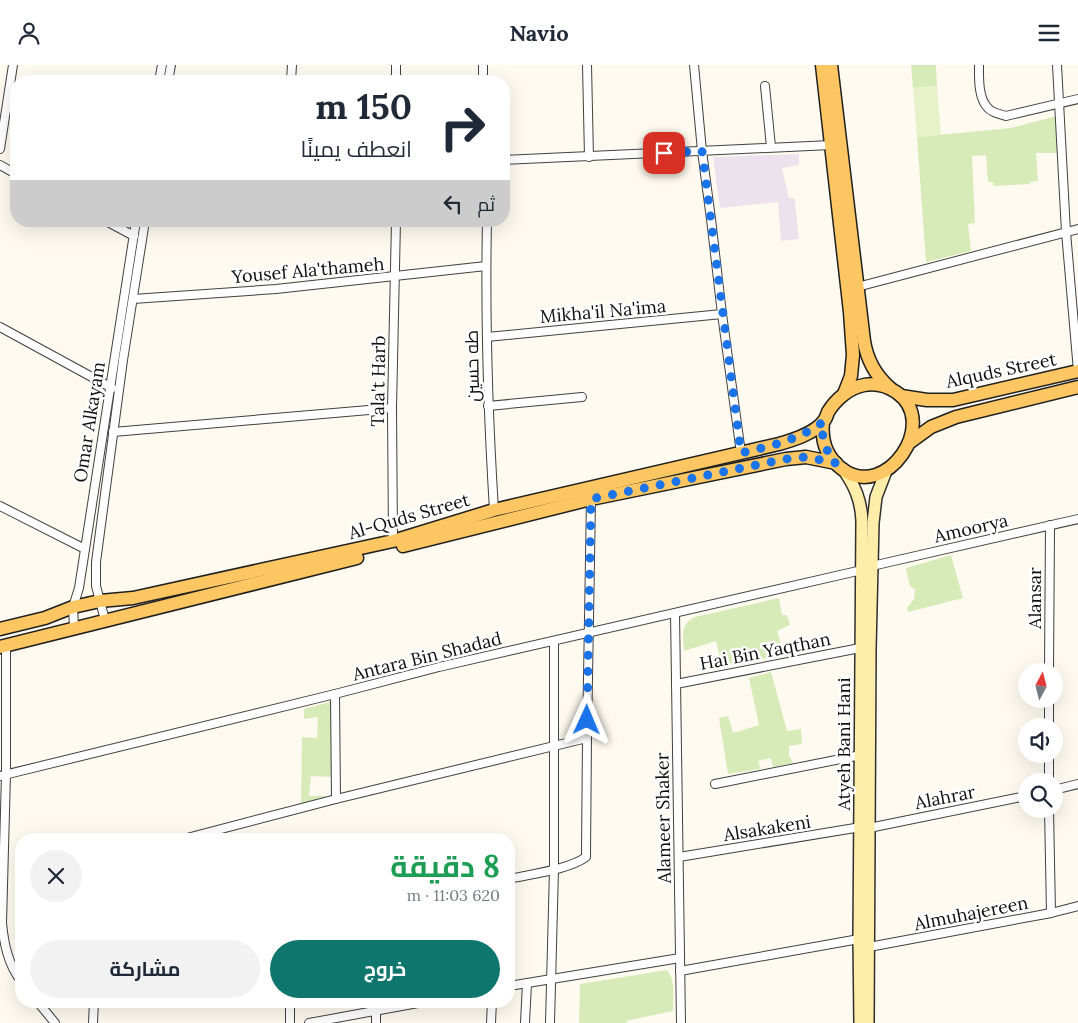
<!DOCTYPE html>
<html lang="ar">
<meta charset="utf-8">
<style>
:root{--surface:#fff;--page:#f2f2f3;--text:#1f2937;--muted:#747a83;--accent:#0f766e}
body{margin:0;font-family:Lora,Cairo,serif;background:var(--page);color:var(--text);direction:rtl;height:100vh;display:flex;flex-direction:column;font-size:19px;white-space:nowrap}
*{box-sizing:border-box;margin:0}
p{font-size:16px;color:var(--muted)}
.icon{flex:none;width:28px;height:28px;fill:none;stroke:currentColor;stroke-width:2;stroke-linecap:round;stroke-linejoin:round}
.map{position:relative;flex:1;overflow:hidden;direction:ltr}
.panel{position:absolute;left:15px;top:768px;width:500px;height:175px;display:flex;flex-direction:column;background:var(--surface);border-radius:20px;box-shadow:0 5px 20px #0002;direction:rtl}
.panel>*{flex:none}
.top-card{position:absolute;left:10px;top:10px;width:500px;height:152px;border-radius:20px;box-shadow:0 5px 20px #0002;direction:rtl;background:#fff;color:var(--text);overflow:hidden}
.needle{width:32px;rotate:7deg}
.buttons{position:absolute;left:1018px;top:598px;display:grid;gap:10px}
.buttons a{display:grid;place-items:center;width:45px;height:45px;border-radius:50%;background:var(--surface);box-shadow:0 5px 20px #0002;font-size:25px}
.pin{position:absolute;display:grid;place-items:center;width:42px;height:42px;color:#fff;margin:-21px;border-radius:10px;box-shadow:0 2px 8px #0006}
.me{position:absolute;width:55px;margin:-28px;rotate:1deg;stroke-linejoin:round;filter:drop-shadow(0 0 4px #0008)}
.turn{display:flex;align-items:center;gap:18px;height:105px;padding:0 15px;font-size:22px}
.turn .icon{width:65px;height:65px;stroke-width:2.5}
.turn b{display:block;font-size:35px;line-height:42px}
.then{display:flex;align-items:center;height:48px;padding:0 15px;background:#0003;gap:10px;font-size:19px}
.round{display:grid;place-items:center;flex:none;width:52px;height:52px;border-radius:26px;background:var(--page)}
.overview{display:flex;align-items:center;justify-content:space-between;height:85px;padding:0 15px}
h1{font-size:30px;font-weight:700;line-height:38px;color:#1e9e55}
.action{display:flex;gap:10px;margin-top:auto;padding:10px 15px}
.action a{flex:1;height:58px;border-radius:30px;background:var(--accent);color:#fff;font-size:20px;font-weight:700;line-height:58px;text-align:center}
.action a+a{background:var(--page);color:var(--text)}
header{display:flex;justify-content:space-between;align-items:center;height:65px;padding:0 15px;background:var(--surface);font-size:22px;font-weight:700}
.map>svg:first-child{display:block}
</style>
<header><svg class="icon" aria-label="menu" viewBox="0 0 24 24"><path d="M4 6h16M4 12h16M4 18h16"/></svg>Navio<svg class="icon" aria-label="person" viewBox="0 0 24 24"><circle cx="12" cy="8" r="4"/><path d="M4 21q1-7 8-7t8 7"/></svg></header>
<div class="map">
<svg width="1078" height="958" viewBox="0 0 1078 958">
<rect width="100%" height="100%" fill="#fffaef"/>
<path fill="#ebe2ed" d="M 799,89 L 799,100 L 782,103 L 789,133 L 794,133 L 795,138 L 799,174 L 781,176 L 778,137 L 720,143 L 713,92 Z"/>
<g fill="#d7ebb8">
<path d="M 911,0 L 936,0 L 937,21 L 913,23 Z"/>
<path d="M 1056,51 L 1057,88 L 1036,88 L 1038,116 L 1030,117 L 1030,119 L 993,121 L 993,117 L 988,117 L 986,90 L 972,91 L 975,158 L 968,159 L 971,186 L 926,197 L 917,72 L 1011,63 Z"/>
<path d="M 951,490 L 963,533 L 908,547 L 907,543 L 914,534 L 915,525 L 910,521 L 906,503 Z"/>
<path d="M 779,533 L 782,550 L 787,550 L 790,560 L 777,566 L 781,580 L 775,582 L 778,591 L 722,601 L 716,576 L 684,586 C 683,571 680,559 695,552 Z"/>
<path d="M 771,607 L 787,666 L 801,664 L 802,679 L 789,681 L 789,690 L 793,698 L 773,702 L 771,693 L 758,696 L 761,704 L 728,709 L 719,653 L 728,651 L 733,668 L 759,660 L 749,613 Z"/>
<path d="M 333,636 L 332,712 L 311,711 L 309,731 L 329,731 L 301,739 L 302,672 L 317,673 L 318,652 L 304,654 L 304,644 Z"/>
<path d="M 667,905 C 676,916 673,932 673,946 L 626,956 L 627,958 L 579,958 L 580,919 Z"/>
</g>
<path fill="#e8f2ca" d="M 937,21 L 941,70 L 917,72 L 913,23 Z"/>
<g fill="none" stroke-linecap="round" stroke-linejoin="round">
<defs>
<g id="street">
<path d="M 396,0 L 396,16"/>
<path d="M 587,0 L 589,92"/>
<path d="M 694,0 L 702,86 L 711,154 L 722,249 L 741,388"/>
<path d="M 979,0 C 979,13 978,33 988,43 C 992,48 1000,49 1006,51 L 1078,34"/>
<path d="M 1057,0 L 1066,167 L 1078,306"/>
<path d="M 159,16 L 162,0"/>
<path d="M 168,16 L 171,0"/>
<path d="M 291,16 L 292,0"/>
<path d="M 483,16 L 483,0"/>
<path d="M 765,21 L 771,82"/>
<path d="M 0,84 L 13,0"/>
<path d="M 504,95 L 831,80"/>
<path d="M 0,100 L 16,109"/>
<path d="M 106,156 L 134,171"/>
<path d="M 487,156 C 485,253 488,349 494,445"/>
<path d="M 857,222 L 1078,164"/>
<path d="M 133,234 L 276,224 L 486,201"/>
<path d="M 0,262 L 112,323"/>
<path d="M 487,272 L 722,249"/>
<path d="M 488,341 L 582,332"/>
<path d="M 113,367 L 392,343"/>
<path d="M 0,441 L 85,484"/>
<path d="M 393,476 L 392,343 L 396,156"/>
<path d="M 872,501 L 1078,454"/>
<path d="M 675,548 L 681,958"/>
<path d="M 105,555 L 96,521 L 96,497 L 123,295 L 145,156"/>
<path d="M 74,563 L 73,542 L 79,523 L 136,156"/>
<path d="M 6,580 L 6,709 L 2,858 C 4,879 8,899 21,916"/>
<path d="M 1049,606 L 1050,460"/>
<path d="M 676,619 L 860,583"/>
<path d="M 335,629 L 336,734"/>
<path d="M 1049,661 L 1049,634"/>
<path d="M 0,711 L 335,629 L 439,602 L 862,505"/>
<path d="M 1049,716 L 1049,689"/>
<path d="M 715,719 L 861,690"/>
<path d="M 1054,725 L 1078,719"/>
<path d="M 1049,744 L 1051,848"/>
<path d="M 869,763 L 1026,731"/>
<path d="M 183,774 L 336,734 L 587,673"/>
<path d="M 679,792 L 861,762"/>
<path d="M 509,814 C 530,809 568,805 586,792 L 586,789 L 587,673 L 591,434"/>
<path d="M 869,882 L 1051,848 L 1078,841"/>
<path d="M 680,906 L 859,874"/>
<path d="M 509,921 L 680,893"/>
<path d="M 37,936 L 55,958"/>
<path d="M 376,947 L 376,958"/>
<path d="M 93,958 L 94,936"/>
<path d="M 290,958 L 290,936"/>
<path d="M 309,958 L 429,936"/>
<path d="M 491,958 L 492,936"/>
<path d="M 525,958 L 527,918"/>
<path d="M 550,958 L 554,804 L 554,576"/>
</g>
<g id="secondary">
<path d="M 843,404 C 855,421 861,435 862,456 L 859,874 L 860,958"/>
<path d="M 868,958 L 870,584 L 873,458 L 876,432 L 886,406"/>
</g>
<g id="primary">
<path d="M 822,0 L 850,247 L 853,290 L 851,311 L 844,329"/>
<path d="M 831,0 L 864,276 C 867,295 875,310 890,323"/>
<path d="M 901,331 L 927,335 L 953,335 L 1078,306"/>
<path d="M 909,378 L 931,362 L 956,352 L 1078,322"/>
<path d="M 403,481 L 591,434 L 786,394 L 806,392 L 836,398"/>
<path d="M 0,564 L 45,553 L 73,542 L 100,536 L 133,533 L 393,476 L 494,445 L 779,379 C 793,375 813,369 823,357 C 826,354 827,350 828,347 C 836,334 849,323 864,320 C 875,318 887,321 896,327 C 941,357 886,437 842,404 C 826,392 821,376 823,357"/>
<path d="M 0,582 L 357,493"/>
</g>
</defs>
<use href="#street" stroke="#414141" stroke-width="10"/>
<use href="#secondary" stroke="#303030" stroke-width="14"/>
<use href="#primary" stroke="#1f1f1f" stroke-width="15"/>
<use href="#street" stroke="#fff" stroke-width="8"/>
<use href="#secondary" stroke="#ffedaa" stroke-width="11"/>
<use href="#primary" stroke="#fcc762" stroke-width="12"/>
</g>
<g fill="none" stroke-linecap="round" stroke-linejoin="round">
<path stroke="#1a73e8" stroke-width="9" stroke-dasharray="0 16.2" d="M 587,655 L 591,434 L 786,394 L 806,392 L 836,398 C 825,385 821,374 823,357 C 798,375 771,381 741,388 L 702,86 L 664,88"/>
</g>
<g text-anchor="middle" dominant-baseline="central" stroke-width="5" stroke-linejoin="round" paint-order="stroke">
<g font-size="18" fill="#0e0e0e" stroke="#fff">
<text transform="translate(308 205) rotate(-5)">Yousef Ala'thameh</text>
<text transform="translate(603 246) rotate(-5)">Mikha'il Na'ima</text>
<text transform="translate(472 301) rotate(-91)">طه حسين</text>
<text transform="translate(1001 305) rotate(-12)">Alquds Street</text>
<text transform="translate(378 316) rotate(-89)">Tala't Harb</text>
<text transform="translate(89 357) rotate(-81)">Omar Alkayam</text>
<text transform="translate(409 451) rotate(-16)">Al-Quds Street</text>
<text transform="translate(971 463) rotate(-13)">Amoorya</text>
<text transform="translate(1034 533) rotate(-90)">Alansar</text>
<text transform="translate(765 586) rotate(-11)">Hai Bin Yaqthan</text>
<text transform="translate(427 591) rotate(-14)">Antara Bin Shadad</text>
<text transform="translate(843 679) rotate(-90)">Atyeh Bani Hani</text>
<text transform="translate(945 732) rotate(-11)">Alahrar</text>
<text transform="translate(663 753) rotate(-91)">Alameer Shaker</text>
<text transform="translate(767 763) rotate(-9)">Alsakakeni</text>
<text transform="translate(971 848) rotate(-11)">Almuhajereen</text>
</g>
</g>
</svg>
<div class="buttons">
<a><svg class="needle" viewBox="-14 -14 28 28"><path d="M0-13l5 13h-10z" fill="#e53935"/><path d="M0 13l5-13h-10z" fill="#747a83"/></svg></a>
<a><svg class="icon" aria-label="sound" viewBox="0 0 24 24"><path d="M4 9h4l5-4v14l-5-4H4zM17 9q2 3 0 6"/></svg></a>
<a><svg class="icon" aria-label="search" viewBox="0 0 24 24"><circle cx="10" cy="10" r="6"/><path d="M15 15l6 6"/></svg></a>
</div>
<div class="pin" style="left:664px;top:88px;background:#d93025"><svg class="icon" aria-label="arrive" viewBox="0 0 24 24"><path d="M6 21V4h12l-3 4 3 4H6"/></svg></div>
<svg class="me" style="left:587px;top:655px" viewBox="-20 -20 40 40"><path d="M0-17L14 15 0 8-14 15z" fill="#1a73e8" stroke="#fff" stroke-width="4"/></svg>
<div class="top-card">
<div class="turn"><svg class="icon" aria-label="right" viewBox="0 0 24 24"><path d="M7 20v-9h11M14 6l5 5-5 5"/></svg><div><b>150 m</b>انعطف يمينًا</div></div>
<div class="then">ثم<svg class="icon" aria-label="left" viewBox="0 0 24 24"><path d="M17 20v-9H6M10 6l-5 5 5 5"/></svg></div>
</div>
<section class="panel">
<div class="overview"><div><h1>8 دقيقة</h1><p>620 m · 11:03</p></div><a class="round"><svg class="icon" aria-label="close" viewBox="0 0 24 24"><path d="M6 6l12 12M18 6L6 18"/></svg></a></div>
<div class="action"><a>خروج</a><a>مشاركة</a></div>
</section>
</div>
